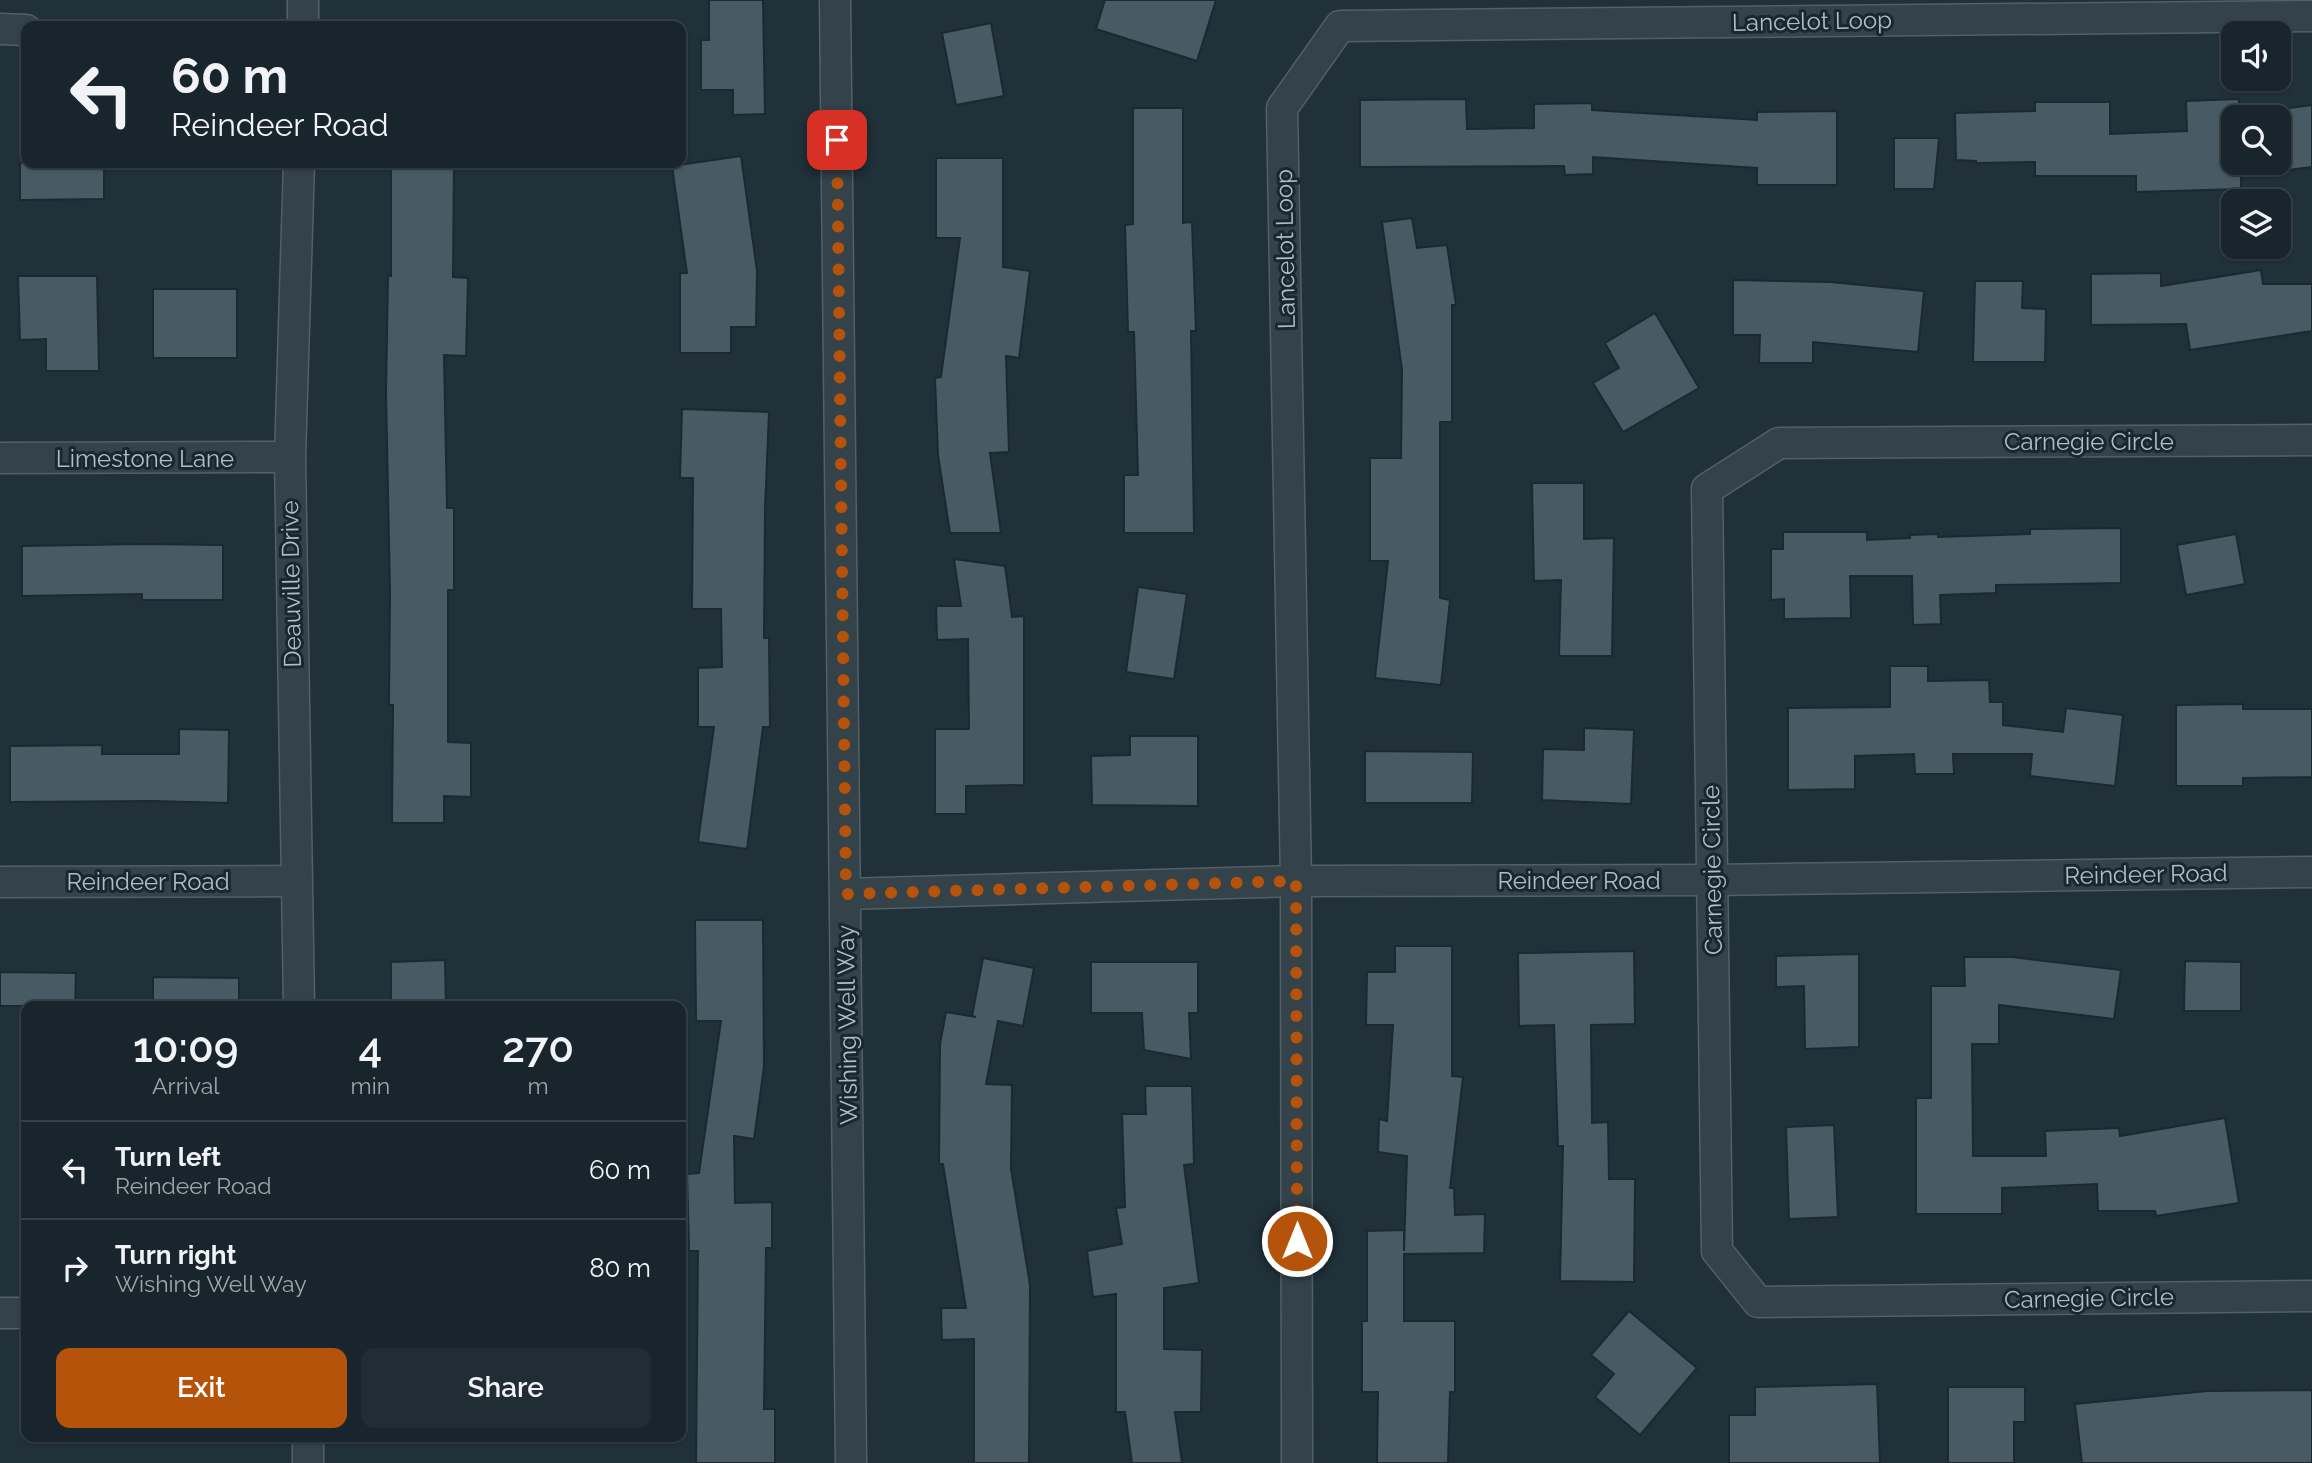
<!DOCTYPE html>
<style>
:root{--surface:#18252c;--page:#212d34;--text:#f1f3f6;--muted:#9fa5a9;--line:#364248;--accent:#b45309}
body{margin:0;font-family:Raleway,sans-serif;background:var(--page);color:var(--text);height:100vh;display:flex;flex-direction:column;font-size:26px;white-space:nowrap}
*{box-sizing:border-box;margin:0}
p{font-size:23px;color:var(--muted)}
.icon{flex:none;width:38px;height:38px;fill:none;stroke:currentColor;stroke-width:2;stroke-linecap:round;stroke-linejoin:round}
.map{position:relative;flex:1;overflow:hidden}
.sheet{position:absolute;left:21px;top:1001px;width:665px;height:441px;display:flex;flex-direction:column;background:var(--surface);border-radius:14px;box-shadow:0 2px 5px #0004,0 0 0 2px var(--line)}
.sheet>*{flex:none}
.hud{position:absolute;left:21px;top:21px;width:665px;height:147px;border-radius:14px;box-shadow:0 2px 5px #0004,0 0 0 2px var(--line);background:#18252c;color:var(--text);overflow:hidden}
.fabs{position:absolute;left:2221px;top:21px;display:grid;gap:14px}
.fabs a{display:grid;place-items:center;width:70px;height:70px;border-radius:14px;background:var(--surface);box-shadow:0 2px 5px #0004,0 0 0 2px var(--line);font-size:35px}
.pin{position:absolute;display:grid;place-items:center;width:60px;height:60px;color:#fff;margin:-30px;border-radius:14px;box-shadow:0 4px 10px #0006}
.me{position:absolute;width:77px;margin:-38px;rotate:0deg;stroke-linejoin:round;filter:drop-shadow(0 0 5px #0008)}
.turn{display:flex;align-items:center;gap:24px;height:147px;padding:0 35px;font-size:32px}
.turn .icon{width:91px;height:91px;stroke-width:2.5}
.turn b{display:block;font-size:49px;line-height:60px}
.eta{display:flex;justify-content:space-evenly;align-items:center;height:119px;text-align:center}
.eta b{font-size:42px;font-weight:600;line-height:49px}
.action{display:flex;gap:14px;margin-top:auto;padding:14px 35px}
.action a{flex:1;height:80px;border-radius:14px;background:var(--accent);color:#fff;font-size:28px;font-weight:600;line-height:80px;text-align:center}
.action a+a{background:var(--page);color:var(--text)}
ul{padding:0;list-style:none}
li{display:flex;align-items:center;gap:21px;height:98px;padding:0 35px;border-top:2px solid var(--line)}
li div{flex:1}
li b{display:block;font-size:26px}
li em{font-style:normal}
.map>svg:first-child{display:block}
</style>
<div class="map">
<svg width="2312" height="1463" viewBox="0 0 2312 1463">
<rect width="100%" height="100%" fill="#20313a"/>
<g fill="#485b65" stroke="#1b2931" stroke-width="2" fill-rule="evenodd">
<path d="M 709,0 L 763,0 L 765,114 L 733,115 L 733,90 L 701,90 L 701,40 L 709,40 Z"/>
<path d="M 1105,0 L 1216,0 L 1197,61 L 1096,29 Z"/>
<path d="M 991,23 L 1004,96 L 956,105 L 942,33 Z"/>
<path d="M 1466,99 L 1467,129 L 1534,128 L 1534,104 L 1592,103 L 1592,110 L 1757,120 L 1757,112 L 1837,111 L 1837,185 L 1757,185 L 1757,168 L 1593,157 L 1593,174 L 1565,175 L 1564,166 L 1360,167 L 1360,100 Z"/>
<path d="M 2239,99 L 2239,115 L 2312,105 L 2312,167 L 2241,176 L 2241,189 L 2136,192 L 2136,176 L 2035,176 L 2035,162 L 1976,163 L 1976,161 L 1956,160 L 1955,113 L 2035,111 L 2035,102 L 2110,102 L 2110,134 L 2187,131 L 2186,101 ZM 2233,117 L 2278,117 L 2278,163 L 2233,163 Z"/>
<path d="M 1133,108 L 1183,108 L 1183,223 L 1192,222 L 1196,331 L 1191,331 L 1194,533 L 1124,533 L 1124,475 L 1138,475 L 1134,332 L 1128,332 L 1125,225 L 1133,224 Z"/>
<path d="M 1894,138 L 1939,138 L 1934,189 L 1894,189 Z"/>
<path d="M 741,156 L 757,271 L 756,327 L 731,327 L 731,353 L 680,353 L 680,273 L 687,273 L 672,166 Z"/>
<path d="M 936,158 L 1003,158 L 1003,267 L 1030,271 L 1019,358 L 1006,356 L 1009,452 L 990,453 L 1001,533 L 950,533 L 938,455 L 935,378 L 941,377 L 960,238 L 936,238 Z"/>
<path d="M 20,163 L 104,163 L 104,199 L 20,200 Z"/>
<path d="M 391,163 L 454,163 L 453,277 L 468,278 L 466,356 L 444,355 L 447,508 L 454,508 L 454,590 L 448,590 L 448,742 L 471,743 L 471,797 L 444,796 L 444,823 L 392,823 L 393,705 L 389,705 L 390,592 L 386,392 L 388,276 L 391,276 Z"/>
<path d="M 1412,218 L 1417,248 L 1447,245 L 1456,305 L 1452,305 L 1452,422 L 1440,422 L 1440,598 L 1450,600 L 1441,685 L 1375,678 L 1388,561 L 1370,561 L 1370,458 L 1401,458 L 1402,370 L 1382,222 Z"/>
<path d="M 2261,270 L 2263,284 L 2312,284 L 2312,331 L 2190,350 L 2186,324 L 2091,325 L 2091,274 L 2161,273 L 2161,286 Z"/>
<path d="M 18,276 L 97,276 L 99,371 L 46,371 L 46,339 L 20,340 Z"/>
<path d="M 1733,280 L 1830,282 L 1924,291 L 1918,352 L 1813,342 L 1813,363 L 1759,363 L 1760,335 L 1733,335 Z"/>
<path d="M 1975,281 L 2023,281 L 2022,308 L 2046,309 L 2045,362 L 1973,362 Z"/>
<rect x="153" y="289" width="84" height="69"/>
<path d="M 1655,313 L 1699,388 L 1623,432 L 1593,383 L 1619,368 L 1605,343 Z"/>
<path d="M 682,409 L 769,412 L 765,509 L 764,638 L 769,638 L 770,727 L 763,727 L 747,849 L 698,842 L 714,727 L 698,727 L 698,668 L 722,667 L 721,609 L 692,609 L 693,478 L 680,478 Z"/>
<path d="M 1532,483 L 1584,483 L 1584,539 L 1614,538 L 1612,656 L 1559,656 L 1561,580 L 1534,581 Z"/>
<path d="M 2121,528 L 2121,583 L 1996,585 L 1996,593 L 1940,595 L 1941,624 L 1913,625 L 1912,576 L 1850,576 L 1851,618 L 1784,619 L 1784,599 L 1771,600 L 1771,549 L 1783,549 L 1783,532 L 1867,532 L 1867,540 L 1910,538 L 1910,535 L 1938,534 L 1938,537 L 2030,534 L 2030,529 Z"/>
<path d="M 2236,534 L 2245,584 L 2186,595 L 2177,545 Z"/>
<path d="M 143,544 L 223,545 L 223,600 L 142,600 L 142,594 L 22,596 L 22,546 Z"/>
<path d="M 954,559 L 1005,566 L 1012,617 L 1024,616 L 1024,785 L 966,786 L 966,814 L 935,814 L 935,729 L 969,729 L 968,639 L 937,640 L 936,606 L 961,606 Z"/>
<path d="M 1138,587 L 1187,594 L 1174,679 L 1126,672 Z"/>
<path d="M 1890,666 L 1928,666 L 1928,681 L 1989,680 L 1990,702 L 2003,702 L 2003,725 L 2063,732 L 2066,708 L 2123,715 L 2115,786 L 2030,776 L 2032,754 L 1953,754 L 1954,774 L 1915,774 L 1914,754 L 1855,756 L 1855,789 L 1788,790 L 1788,708 L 1890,707 Z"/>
<path d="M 2243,704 L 2243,709 L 2312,709 L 2312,777 L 2243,778 L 2243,786 L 2176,786 L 2176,705 Z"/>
<path d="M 1584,728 L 1634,730 L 1631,804 L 1542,800 L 1543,749 L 1584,750 Z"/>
<path d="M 179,729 L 229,730 L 228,803 L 153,801 L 10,802 L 10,746 L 102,745 L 102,754 L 179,754 Z"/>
<path d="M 1130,736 L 1198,736 L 1198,806 L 1092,805 L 1091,756 L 1130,755 Z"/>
<path d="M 1365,751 L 1473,752 L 1472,803 L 1365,803 Z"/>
<path d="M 695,920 L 763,920 L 764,1067 L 754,1139 L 734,1136 L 735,1203 L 772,1202 L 772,1248 L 766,1248 L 764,1409 L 775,1409 L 775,1463 L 696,1463 L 698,1251 L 689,1251 L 687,1174 L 699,1173 L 721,1021 L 696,1021 Z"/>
<path d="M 1395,946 L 1452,946 L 1452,1076 L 1463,1077 L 1450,1188 L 1454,1188 L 1455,1215 L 1485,1214 L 1484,1253 L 1404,1254 L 1404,1321 L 1455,1321 L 1455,1392 L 1450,1392 L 1448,1463 L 1377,1463 L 1378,1392 L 1362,1392 L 1362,1321 L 1367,1321 L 1367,1231 L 1404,1230 L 1404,1251 L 1407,1156 L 1378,1152 L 1379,1119 L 1387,1121 L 1393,1025 L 1366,1025 L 1367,972 L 1395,972 Z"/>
<path d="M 1634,951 L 1635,1024 L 1591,1025 L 1592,1123 L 1608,1122 L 1609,1179 L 1635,1179 L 1634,1282 L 1560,1281 L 1563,1146 L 1558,1146 L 1554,1025 L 1519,1026 L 1518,953 Z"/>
<path d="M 1859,954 L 1859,1047 L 1805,1049 L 1804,986 L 1776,987 L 1776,956 Z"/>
<path d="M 1964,957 L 2012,957 L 2121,970 L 2114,1019 L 1999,1005 L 1999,1044 L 1972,1044 L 1973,1156 L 2046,1156 L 2045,1131 L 2119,1128 L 2120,1136 L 2225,1118 L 2239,1203 L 2156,1216 L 2155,1211 L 2098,1211 L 2097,1184 L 2002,1188 L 2002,1214 L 1916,1214 L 1916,1098 L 1931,1098 L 1931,986 L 1965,986 Z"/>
<path d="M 983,958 L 1034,968 L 1023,1026 L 998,1021 L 986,1084 L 1012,1085 L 1011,1169 L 1030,1285 L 1029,1463 L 974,1463 L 974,1339 L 942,1340 L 941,1308 L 966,1308 L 943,1164 L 939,1164 L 940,1044 L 946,1012 L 976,1017 L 972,1016 Z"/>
<path d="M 445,960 L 446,1006 L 391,1006 L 391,962 Z"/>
<path d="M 2185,961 L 2241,962 L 2241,1011 L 2184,1011 Z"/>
<path d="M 1091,962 L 1198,962 L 1198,1013 L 1189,1013 L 1191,1059 L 1144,1050 L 1142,1013 L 1091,1013 Z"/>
<path d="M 0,972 L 76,973 L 75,1006 L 0,1006 Z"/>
<path d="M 153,977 L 239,978 L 239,1006 L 153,1006 Z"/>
<path d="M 1145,1086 L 1192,1086 L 1194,1164 L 1184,1165 L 1199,1283 L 1164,1288 L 1164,1349 L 1202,1350 L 1201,1412 L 1175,1412 L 1182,1463 L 1132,1463 L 1125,1412 L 1116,1412 L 1116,1294 L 1093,1297 L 1087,1251 L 1122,1244 L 1116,1208 L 1125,1207 L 1122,1114 L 1146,1114 Z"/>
<path d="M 1834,1125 L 1838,1217 L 1789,1219 L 1786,1127 Z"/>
<path d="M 1629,1311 L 1697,1368 L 1640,1435 L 1595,1397 L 1614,1374 L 1591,1355 Z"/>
<path d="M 1877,1384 L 1880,1463 L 1729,1463 L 1729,1415 L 1755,1415 L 1755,1387 Z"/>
<path d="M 1948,1387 L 2025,1387 L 2025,1422 L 2014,1422 L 2014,1463 L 1948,1463 Z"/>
<path d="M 2312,1390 L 2312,1463 L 2082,1463 L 2075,1404 L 2207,1391 Z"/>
</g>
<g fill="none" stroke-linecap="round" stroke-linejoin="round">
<defs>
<g id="minor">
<path d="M 303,0 L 303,26"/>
<path d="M 835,0 L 851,1463"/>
<path d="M 0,29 L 26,30"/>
<path d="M 2312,440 L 1779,443 L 1707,489 L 1717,1251 L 1758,1302 L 2312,1296"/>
<path d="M 0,458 L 290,457"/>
<path d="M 0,882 L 295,881"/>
<path d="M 846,894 L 1296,881 L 1712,880 L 2312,872"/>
<path d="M 299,1006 L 290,457 L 299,163"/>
<path d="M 0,1313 L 26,1313"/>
<path d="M 308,1437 L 308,1463"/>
<path d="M 1297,1463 L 1296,881 L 1282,108 L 1340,26 L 2312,16"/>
</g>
</defs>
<use href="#minor" stroke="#526068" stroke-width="33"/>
<use href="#minor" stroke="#34424a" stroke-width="30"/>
</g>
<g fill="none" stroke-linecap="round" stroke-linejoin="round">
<path stroke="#b45309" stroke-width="12" stroke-dasharray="0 21.6" d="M 837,140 L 846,894 L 1296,881 L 1297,1241"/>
</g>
<g text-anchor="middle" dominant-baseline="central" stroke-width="6" stroke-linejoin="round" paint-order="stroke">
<g font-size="24" fill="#afbdc6" stroke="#19272f">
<text transform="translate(1812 21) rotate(-1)">Lancelot Loop</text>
<text transform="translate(1285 249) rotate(-91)">Lancelot Loop</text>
<text x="2089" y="441">Carnegie Circle</text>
<text x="145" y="458">Limestone Lane</text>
<text transform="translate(291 584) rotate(-91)">Deauville Drive</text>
<text transform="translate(1712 870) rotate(-91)">Carnegie Circle</text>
<text transform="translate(2146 874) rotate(-1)">Reindeer Road</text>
<text x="1579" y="880">Reindeer Road</text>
<text x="148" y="881">Reindeer Road</text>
<text transform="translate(847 1025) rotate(-91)">Wishing Well Way</text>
<text transform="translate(2089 1298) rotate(-1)">Carnegie Circle</text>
</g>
</g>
</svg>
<div class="fabs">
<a><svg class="icon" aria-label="sound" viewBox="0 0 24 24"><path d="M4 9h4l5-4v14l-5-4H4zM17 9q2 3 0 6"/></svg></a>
<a><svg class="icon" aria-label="search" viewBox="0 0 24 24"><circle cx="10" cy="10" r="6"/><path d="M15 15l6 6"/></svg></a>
<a><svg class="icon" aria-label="layers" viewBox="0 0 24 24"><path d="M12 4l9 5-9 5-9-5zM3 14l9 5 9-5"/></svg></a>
</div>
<div class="pin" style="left:837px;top:140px;background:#d93025"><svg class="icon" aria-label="arrive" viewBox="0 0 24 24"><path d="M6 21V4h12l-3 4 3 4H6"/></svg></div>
<svg class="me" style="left:1297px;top:1241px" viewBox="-20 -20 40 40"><circle r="17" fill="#b45309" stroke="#fff" stroke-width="3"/><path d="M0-11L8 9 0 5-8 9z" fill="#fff"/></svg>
<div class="hud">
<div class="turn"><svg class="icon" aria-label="left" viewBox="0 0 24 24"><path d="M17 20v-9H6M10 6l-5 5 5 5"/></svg><div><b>60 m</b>Reindeer Road</div></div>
</div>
<section class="sheet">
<div class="eta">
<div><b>10:09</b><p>Arrival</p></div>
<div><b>4</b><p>min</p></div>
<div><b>270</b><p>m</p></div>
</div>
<ul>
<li><svg class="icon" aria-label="left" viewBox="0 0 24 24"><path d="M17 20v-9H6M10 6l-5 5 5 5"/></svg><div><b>Turn left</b><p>Reindeer Road</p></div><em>60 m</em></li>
<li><svg class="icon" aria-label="right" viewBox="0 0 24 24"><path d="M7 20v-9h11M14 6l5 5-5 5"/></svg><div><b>Turn right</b><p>Wishing Well Way</p></div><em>80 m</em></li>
</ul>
<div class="action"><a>Exit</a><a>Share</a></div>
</section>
</div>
